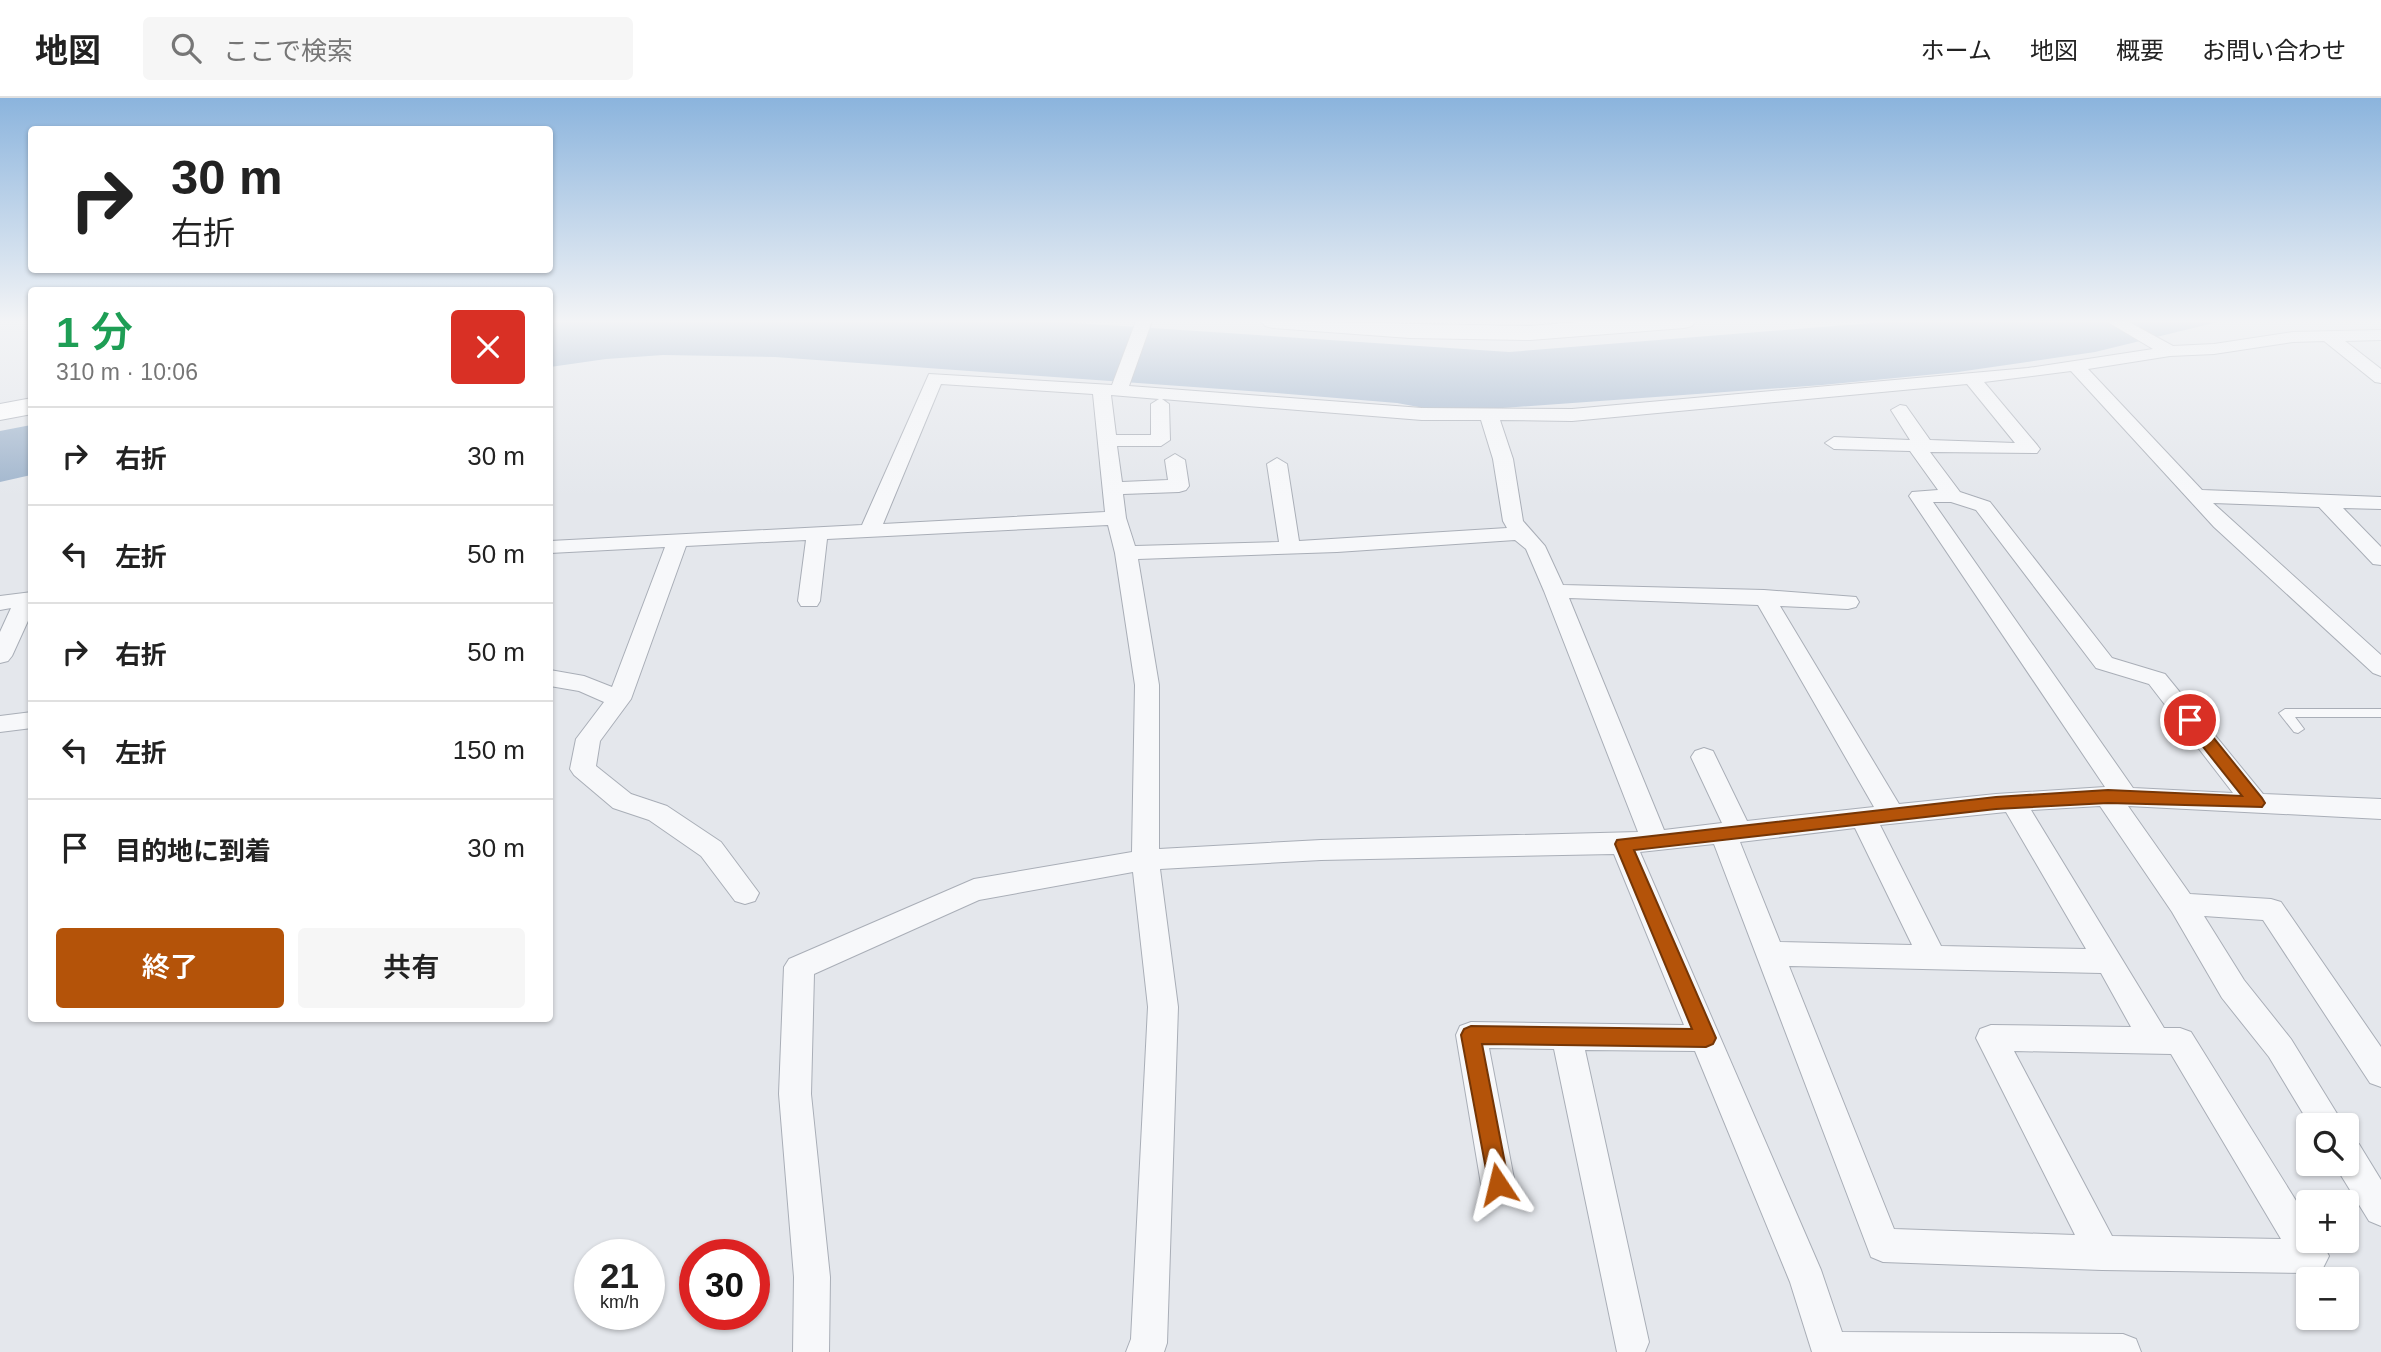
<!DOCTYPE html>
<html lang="ja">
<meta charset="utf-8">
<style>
:root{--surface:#fff;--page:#f6f6f6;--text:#222;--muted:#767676;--line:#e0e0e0;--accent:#b45309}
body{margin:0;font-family:Helvetica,"Noto Sans JP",sans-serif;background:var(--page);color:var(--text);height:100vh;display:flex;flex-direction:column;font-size:26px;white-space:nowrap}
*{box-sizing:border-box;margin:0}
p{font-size:23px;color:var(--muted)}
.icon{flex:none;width:38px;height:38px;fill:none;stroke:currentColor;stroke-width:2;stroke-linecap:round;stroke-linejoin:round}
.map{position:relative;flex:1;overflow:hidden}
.drawer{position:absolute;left:28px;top:189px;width:525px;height:735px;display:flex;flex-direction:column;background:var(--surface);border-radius:7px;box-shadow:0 2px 5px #0004}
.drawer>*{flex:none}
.guide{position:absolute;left:28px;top:28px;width:525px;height:147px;border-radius:7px;box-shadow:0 2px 5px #0004;background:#fff;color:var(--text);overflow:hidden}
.controls{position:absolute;left:2296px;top:1015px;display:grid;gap:14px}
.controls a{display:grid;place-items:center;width:63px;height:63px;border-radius:7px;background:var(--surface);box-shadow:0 2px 5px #0004;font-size:35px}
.speed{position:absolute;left:574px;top:1141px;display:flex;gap:14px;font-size:35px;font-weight:700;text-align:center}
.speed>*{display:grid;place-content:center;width:91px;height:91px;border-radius:50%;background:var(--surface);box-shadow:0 2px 5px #0004;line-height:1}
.speed small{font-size:18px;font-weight:400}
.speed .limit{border:10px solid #d22;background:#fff;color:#111}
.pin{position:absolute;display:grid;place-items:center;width:60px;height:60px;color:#fff;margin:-30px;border:4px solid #fff;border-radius:50%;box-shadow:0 2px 7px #0007}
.me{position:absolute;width:77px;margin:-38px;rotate:350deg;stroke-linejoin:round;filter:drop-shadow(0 0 5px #0008)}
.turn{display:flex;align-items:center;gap:24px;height:147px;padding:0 28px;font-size:32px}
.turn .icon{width:91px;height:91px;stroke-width:2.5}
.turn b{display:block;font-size:49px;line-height:60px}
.round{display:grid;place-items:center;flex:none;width:74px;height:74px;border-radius:7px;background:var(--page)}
.summary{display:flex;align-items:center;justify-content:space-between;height:119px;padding:0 28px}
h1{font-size:42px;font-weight:600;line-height:52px;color:#1e9e55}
.primary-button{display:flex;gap:14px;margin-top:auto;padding:14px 28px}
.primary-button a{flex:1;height:80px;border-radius:7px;background:var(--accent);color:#fff;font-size:28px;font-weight:600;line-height:80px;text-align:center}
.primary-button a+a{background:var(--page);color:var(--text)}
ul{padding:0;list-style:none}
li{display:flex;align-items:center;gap:21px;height:98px;padding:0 28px;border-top:2px solid var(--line)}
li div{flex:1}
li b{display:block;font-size:26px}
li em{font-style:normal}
header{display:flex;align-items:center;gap:42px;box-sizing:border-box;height:98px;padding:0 35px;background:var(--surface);border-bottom:2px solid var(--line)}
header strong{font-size:33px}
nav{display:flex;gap:38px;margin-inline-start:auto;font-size:24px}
.search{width:490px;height:63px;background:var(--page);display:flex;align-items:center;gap:18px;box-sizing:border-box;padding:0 24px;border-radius:7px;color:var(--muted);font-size:26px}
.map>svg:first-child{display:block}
</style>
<header>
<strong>地図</strong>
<div class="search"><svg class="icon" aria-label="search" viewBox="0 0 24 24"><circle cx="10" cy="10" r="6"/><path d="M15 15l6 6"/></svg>ここで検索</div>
<nav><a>ホーム</a><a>地図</a><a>概要</a><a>お問い合わせ</a></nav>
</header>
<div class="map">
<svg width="2381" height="1254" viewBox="0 0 2381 1254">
<rect width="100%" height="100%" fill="#e4e7ec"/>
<g fill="#9fb4cc">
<path d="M 550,223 L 1047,223 L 1509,254 L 1897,223 L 2222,223 L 2095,254 L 1958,274 L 1822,287 L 1489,311 L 1424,310 L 1397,305 L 1263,294 L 775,259 L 663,257 L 606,261 L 550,269 Z"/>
<path d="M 31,327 L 31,377 L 0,384 L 0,333 Z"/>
</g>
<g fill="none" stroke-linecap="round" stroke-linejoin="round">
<defs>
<path id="lane" d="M 2285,611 L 2381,611 L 2381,619 L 2295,619 L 2304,631 L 2298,635 L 2294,634 L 2279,615 Z"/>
<g id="street">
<path d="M 1136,223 L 1152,223 L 1129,288 L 1422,310 L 1572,311 L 2028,270 L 2153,251 L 2106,223 L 2127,223 L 2173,248 L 2214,246 L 2293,234 L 2381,232 L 2381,242 L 2345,243 L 2381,271 L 2381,285 L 2375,284 L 2324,243 L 2293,244 L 2214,256 L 2170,258 L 2088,271 L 2202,392 L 2381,399 L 2381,411 L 2343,410 L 2381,449 L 2381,467 L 2373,466 L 2319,409 L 2213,405 L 2381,557 L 2381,578 L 2373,575 L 2214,429 L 2071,273 L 1984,284 L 2037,347 L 2040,351 L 2037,355 L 1930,354 L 1960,394 L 1990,404 L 2112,560 L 2165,576 L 2263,696 L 2381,701 L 2381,721 L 2128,708 L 2190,796 L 2271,801 L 2281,804 L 2381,949 L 2381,989 L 2370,985 L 2263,822 L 2204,818 L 2244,882 L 2291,941 L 2344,1027 L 2310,1027 L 2269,959 L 2222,900 L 2172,814 L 2100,708 L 2031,712 L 2164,930 L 2180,930 L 2191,934 L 2308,1122 L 2308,1143 L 2321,1143 L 2329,1158 L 2323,1170 L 2311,1175 L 2102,1172 L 1883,1164 L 1871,1159 L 1714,746 L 1640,754 L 1821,1172 L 1842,1234 L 2123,1236 L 2136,1241 L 2141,1254 L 1812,1254 L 1790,1184 L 1695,953 L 1585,952 L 1649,1244 L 1645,1254 L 1617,1254 L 1554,951 L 1489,950 L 1515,1086 L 1510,1097 L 1498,1102 L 1486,1097 L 1481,1086 L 1456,937 L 1460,928 L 1471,924 L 1684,927 L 1614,756 L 1321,762 L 1160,771 L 1178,909 L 1167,1245 L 1164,1254 L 1126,1254 L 1131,1241 L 1148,909 L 1133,774 L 979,802 L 814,876 L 811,996 L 830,1179 L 829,1254 L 793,1254 L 794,1179 L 779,996 L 784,869 L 789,861 L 974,781 L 1132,754 L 1135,587 L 1115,455 L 1108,427 L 827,441 L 820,503 L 817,508 L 801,508 L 798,503 L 806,442 L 686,448 L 631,601 L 600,643 L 596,668 L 631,696 L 667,708 L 721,744 L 759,795 L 755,803 L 745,806 L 735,803 L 701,758 L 649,722 L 613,710 L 574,677 L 570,671 L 576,641 L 604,604 L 579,593 L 550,588 L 550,572 L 584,578 L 612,589 L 665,449 L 550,455 L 550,443 L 862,427 L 929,276 L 1112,287 ZM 941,286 L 1093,296 L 1105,414 L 883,426 ZM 1967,286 L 2015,345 L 1930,342 L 1906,308 L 1900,307 L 1891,312 L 1910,342 L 1834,339 L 1825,345 L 1834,351 L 1910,353 L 1938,392 L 1912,394 L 1909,398 L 2105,689 L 1996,696 L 1899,706 L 1780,508 L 1848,511 L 1856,509 L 1859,504 L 1856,499 L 1764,492 L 1563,487 L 1545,448 L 1523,423 L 1513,361 L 1500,322 L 1572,323 ZM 1111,297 L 1159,301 L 1151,306 L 1151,337 L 1116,337 ZM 1162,301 L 1422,322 L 1481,322 L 1493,361 L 1503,423 L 1507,430 L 1299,443 L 1287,366 L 1277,360 L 1267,366 L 1279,444 L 1135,448 L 1126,420 L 1123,396 L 1179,394 L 1186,392 L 1189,388 L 1185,362 L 1175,356 L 1165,362 L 1168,382 L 1122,384 L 1117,348 L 1161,348 L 1170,342 L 1169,306 ZM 1933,404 L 1951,404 L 1976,412 L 2096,570 L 2149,586 L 2233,695 L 2133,690 ZM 1515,442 L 1526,451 L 1544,493 L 1638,734 L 1321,742 L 1159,751 L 1159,587 L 1138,461 L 1337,454 ZM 1569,500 L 1758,507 L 1874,709 L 1747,723 L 1713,653 L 1704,650 L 1695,653 L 1691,659 L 1722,725 L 1664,732 ZM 2006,714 L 2086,851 L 1941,848 L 1880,727 ZM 1855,730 L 1912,847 L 1780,844 L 1740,744 ZM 1789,868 L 2101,875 L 2131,929 L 1991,927 L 1980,931 L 1976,940 L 2075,1137 L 1894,1131 ZM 2014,953 L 2171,956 L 2281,1141 L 2112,1138 Z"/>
<path d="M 32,494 L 32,514 L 12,558 L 8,563 L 0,565 L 0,534 L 11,510 L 0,512 L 0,498 Z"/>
<path d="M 32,614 L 32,630 L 0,634 L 0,618 Z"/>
<path d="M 2347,1042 L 2359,1046 L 2381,1082 L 2381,1128 L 2369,1123 L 2334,1066 L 2347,1066 Z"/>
</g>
<g id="secondary">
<path d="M 1261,223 L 1530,228 L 1590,223 L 1696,223 L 1692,228 L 1684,230 L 1530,242 L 1410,240 L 1273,230 L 1265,228 Z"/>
<path d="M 32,300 L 32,316 L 0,322 L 0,306 Z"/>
</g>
</defs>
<use href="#lane" stroke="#a9aeb7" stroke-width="2"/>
<use href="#street" stroke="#a9aeb7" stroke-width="2"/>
<use href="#secondary" stroke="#a9aeb7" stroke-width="2"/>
<use href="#lane" fill="#f7f8fa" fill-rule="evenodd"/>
<use href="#street" fill="#f7f8fa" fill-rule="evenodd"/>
<use href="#secondary" fill="#fff" fill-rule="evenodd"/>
</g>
<linearGradient id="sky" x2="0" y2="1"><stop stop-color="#8bb4dd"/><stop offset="0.56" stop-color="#f3f4f6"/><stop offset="1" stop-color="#f3f4f6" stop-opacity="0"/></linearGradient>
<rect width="2381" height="399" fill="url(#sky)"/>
<path fill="#b45309" stroke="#753606" stroke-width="2" d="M 2190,617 L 2196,618 L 2262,700 L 2265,705 L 2262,709 L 2108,705 L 1996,711 L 1634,752 L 1716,940 L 1713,946 L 1706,949 L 1482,946 L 1509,1086 L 1506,1093 L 1498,1096 L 1490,1093 L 1461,937 L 1464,931 L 1471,928 L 1692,931 L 1615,746 L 1617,742 L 1996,699 L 2108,692 L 2242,698 L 2185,626 L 2182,622 Z"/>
</svg>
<div class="controls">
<a><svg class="icon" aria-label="search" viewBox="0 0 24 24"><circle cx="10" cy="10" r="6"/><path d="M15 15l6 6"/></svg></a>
<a>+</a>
<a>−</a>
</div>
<div class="speed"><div>21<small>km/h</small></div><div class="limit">30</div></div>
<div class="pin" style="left:2190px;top:622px;background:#d93025"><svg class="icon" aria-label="arrive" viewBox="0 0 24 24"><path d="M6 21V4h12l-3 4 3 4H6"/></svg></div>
<svg class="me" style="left:1498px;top:1086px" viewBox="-20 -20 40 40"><path d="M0-17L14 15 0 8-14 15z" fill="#b45309" stroke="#fff" stroke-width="4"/></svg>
<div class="guide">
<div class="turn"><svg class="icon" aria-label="right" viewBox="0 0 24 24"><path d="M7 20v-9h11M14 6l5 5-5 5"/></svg><div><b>30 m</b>右折</div></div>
</div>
<section class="drawer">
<div class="summary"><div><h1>1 分</h1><p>310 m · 10:06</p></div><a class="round" style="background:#d93025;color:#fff"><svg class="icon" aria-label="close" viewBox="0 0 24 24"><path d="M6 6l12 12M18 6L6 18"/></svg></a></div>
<ul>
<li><svg class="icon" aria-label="right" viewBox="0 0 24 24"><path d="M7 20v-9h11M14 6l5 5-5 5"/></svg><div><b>右折</b></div><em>30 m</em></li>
<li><svg class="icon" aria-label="left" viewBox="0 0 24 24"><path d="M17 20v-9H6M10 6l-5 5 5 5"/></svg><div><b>左折</b></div><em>50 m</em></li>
<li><svg class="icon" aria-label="right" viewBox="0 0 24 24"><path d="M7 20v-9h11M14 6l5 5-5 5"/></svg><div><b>右折</b></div><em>50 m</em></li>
<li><svg class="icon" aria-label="left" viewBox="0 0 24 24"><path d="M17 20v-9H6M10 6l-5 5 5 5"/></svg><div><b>左折</b></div><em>150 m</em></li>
<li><svg class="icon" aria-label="arrive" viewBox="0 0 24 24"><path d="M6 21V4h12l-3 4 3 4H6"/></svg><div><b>目的地に到着</b></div><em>30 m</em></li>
</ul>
<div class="primary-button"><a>終了</a><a>共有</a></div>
</section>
</div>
